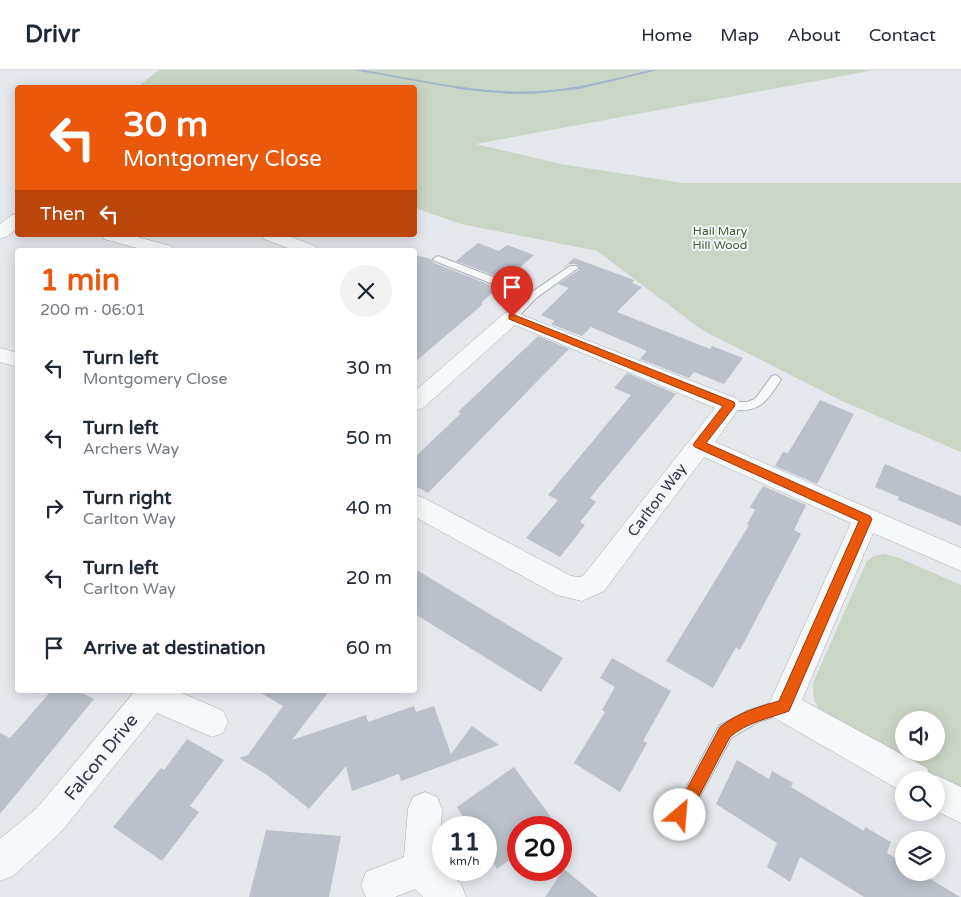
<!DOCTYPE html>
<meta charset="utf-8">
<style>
:root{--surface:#fff;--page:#f2f2f3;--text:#1f2937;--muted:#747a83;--line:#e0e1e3;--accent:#ea580c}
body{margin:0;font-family:"Varela Round",sans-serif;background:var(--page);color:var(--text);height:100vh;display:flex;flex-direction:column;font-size:19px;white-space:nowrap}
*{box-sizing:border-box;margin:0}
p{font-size:16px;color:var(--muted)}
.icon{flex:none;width:28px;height:28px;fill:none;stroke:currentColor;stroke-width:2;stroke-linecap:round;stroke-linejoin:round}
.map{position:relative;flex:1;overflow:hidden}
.side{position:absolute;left:15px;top:178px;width:402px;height:445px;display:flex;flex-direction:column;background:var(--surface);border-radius:5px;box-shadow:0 2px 12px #0003}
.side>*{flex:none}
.banner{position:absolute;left:15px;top:15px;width:402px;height:152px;border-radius:5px;box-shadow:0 2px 12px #0003;background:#ea580c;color:#fff;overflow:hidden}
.fabs{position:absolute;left:895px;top:641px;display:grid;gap:10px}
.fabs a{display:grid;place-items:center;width:50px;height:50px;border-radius:50%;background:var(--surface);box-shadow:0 2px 12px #0003;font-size:25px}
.speed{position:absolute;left:432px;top:746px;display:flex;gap:10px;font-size:25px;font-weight:700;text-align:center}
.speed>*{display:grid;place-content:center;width:65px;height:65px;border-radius:50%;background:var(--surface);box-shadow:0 2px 12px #0003;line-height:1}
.speed small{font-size:12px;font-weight:400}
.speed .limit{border:8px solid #d22;background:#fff;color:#111}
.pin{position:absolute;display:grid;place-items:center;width:42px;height:42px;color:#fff;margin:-51px -21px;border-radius:50% 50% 50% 0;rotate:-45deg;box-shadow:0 0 5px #0007}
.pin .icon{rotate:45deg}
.me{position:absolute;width:55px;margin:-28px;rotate:27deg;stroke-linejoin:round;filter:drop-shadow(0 0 4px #0008)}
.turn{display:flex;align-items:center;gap:18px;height:105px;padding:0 25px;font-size:22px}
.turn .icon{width:65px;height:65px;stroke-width:2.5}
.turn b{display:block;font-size:35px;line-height:42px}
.then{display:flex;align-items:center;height:48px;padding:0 25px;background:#0003;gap:10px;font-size:19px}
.round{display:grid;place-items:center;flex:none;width:52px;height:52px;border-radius:26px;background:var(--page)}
.head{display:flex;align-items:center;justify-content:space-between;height:85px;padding:0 25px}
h1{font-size:30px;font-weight:700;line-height:38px;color:var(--accent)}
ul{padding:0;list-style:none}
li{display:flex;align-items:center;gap:15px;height:70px;padding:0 25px}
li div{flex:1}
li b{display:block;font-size:19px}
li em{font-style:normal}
header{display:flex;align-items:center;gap:30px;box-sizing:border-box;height:70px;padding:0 25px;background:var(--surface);border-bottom:1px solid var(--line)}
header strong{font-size:24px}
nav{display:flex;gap:28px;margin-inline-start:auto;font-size:18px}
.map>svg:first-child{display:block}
</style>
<header>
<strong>Drivr</strong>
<nav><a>Home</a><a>Map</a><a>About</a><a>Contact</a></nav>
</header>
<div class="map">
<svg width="961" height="827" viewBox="0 0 961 827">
<rect width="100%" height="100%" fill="#e4e7ec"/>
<g fill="#cad6c5" fill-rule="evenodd">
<path d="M 159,0 L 875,0 L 476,74 L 561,94 L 683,113 L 961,113 L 961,382 L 842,331 L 702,260 L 597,181 L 461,154 L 415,138 L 415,18 L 137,17 Z"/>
<path d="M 884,484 L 897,487 L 961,515 L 961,722 L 825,645 C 814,635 813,627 813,613 L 867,491 L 874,486 ZM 904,650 L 936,650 L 936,682 L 904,682 Z"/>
</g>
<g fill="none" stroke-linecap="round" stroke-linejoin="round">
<path fill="#9fb6cc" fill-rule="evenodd" d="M 353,0 L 363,0 C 419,9 477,24 534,21 C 574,20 612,9 650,0 L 658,0 L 579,19 L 532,24 L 511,24 L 466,20 Z"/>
</g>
<g fill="#bbc1ca">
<path d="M 478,173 L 499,181 L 507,175 L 534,185 L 506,210 L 456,191 Z"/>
<path d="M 415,185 L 431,189 L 434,193 L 498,218 L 481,233 L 483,234 L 415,292 Z"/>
<path d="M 574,188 L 634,210 L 632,213 L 642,217 L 617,242 L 710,279 L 712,276 L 743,288 L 724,314 L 694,302 L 689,308 L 640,289 L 647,281 L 591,257 L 582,266 L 551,254 L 555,251 L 541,245 L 569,218 L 558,214 L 579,200 L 579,197 L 576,194 L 569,194 L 562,199 Z"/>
<path d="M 538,266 L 569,279 L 428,423 L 415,416 L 415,387 L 461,343 L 458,342 Z"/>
<path d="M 627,303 L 676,324 L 590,428 L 596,432 L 580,452 L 585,455 L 560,487 L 526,468 L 558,430 L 548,425 L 631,325 L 614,318 Z"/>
<path d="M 820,330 L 854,344 L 817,414 L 775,396 L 783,382 L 788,383 Z"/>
<path d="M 885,394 L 961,426 L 961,456 L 898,430 L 899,427 L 875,417 Z"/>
<path d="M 763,416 L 806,435 L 794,460 L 801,464 L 740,580 L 736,577 L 713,618 L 666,591 L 749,455 L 747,454 L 755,440 L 750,437 Z"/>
<path d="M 415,499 L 563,588 L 541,622 L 415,544 Z"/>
<path d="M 612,588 L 671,621 L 643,671 L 647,673 L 620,722 L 574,693 L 605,642 L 602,640 L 615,617 L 600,608 Z"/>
<path d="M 52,620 L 76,620 L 94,629 L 0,744 L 0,663 L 10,668 Z"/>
<path d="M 256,620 L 330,620 L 292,670 L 366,645 L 368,652 L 414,636 L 416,642 L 434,636 L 451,684 L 472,656 L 499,675 L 401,711 L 399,704 L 352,721 L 346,696 L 309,739 L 267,705 L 239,688 L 248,685 L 283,636 Z"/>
<path d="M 187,669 L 224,690 L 190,736 L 199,742 L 162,791 L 113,757 L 161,698 L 164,700 Z"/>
<path d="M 737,690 L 769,709 L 772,701 L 793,713 L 791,717 L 864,761 L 865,757 L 891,772 L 887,783 L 904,793 L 904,802 L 919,802 L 960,827 L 864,827 L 800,787 L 790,812 L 767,797 L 777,773 L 716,734 Z"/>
<path d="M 514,697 L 556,754 L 552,758 L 519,758 L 519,783 L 497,799 L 486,782 L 486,758 L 470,758 L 457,737 Z"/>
<path d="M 266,760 L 341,766 L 329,827 L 249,827 Z"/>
<path d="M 564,799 L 598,827 L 545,827 Z"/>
</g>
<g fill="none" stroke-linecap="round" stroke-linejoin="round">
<defs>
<g id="service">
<path d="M 438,186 L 532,222 L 570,196 L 576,196 L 578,198 L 536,228 L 516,249 L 512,250 L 507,247 L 526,227 L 435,191 L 433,189 Z"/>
<path d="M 776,305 L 781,309 C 767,333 756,346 726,338 L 724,335 L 726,332 L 747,332 L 755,329 L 772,306 Z"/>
<path d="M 784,629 L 790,631 L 792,636 L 790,641 L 758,652 L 731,668 L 687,751 L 681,754 L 675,751 L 672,745 L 675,739 L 719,656 L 747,641 Z"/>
</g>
<g id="minor">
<path d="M 18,144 L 18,158 L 6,167 L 0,168 L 0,154 L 12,145 Z"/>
<path d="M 101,165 L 130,165 L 171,176 L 174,180 L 144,180 L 104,169 Z"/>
<path d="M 261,165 L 286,165 L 315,176 L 318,180 L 293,180 L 264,169 Z"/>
<path d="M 512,241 L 738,329 L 741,335 L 715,372 L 961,478 L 961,501 L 873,463 L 802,630 L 927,698 L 931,707 L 936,705 L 961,717 L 961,753 L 936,741 L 936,710 L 904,710 L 903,722 L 773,647 L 768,636 L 851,453 L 704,387 L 604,521 L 582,531 L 557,525 L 415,447 L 415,425 L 424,428 L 571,506 L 580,507 L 584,505 L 715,338 L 515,255 L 423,338 L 415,341 L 415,321 L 505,243 Z"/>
<path d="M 0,278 L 18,283 L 18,297 L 0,292 Z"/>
<path d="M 136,620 L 175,620 L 223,641 L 228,652 L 223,663 L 212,667 L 157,643 L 61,762 L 13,806 L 0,811 L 0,769 L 37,738 Z"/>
<path d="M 425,722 L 437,727 L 442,739 L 439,792 L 444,796 L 444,800 L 447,800 L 461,814 L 466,827 L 423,827 L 415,819 L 395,827 L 366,827 L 361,815 L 366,802 L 404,787 L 408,739 L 413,727 Z"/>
</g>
</defs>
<use href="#service" stroke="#a9aeb7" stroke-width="2"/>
<use href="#minor" stroke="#a9aeb7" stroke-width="1"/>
<use href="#service" fill="#f7f8fa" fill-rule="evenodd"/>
<use href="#minor" fill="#f7f8fa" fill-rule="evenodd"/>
</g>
<path fill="#ea580c" stroke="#983908" d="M 512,244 L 734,332 L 735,335 L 734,337 L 706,373 L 870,446 L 872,449 L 789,641 C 767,649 748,652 730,667 L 686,751 L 680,753 L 675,751 L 673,745 L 720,657 C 738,643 757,637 779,631 L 859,451 L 695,377 L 693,375 L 695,372 L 723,336 L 509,249 L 509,245 Z"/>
<g text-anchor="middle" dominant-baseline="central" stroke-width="4" stroke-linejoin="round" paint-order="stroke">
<g font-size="12" fill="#416138" stroke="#f4f6f9">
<text x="720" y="161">Hail Mary<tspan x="720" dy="14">Hill Wood</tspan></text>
</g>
<g font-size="15" fill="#2b3545" stroke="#f4f6f9">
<text transform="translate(657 430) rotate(-53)">Carlton Way</text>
</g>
<g font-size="18" fill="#2b3545" stroke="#f4f6f9">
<text transform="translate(101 687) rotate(-51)">Falcon Drive</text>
</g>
</g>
</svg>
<div class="fabs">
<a><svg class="icon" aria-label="sound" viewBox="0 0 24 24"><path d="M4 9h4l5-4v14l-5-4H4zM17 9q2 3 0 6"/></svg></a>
<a><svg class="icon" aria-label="search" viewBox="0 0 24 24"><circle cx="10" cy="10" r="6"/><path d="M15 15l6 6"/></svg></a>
<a><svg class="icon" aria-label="layers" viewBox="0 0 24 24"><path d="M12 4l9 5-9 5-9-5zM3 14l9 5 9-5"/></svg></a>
</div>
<div class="speed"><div>11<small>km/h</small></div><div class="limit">20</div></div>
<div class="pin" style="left:512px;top:247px;background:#d93025"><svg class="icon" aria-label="arrive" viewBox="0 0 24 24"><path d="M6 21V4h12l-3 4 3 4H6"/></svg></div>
<svg class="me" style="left:680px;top:745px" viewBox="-20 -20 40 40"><circle r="19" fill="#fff"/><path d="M0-13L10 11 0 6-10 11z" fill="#ea580c"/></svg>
<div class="banner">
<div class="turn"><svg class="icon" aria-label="left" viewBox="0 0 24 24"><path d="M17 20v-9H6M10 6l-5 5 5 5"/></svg><div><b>30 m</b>Montgomery Close</div></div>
<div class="then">Then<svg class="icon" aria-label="left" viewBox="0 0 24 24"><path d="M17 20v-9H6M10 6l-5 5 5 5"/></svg></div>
</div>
<section class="side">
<div class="head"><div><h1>1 min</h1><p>200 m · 06:01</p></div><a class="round"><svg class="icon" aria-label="close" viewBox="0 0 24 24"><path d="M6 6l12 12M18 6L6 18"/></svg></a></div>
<ul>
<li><svg class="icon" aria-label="left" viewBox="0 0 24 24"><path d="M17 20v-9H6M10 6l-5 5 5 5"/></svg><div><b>Turn left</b><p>Montgomery Close</p></div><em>30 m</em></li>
<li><svg class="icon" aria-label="left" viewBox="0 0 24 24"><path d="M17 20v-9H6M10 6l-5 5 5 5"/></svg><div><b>Turn left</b><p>Archers Way</p></div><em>50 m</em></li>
<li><svg class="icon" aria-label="right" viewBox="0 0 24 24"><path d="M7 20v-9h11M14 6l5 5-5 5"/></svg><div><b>Turn right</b><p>Carlton Way</p></div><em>40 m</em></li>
<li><svg class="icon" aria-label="left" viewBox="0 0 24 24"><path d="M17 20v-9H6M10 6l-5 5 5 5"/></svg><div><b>Turn left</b><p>Carlton Way</p></div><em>20 m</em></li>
<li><svg class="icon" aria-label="arrive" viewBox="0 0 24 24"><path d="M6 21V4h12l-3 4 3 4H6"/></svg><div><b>Arrive at destination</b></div><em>60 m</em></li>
</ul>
</section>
</div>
